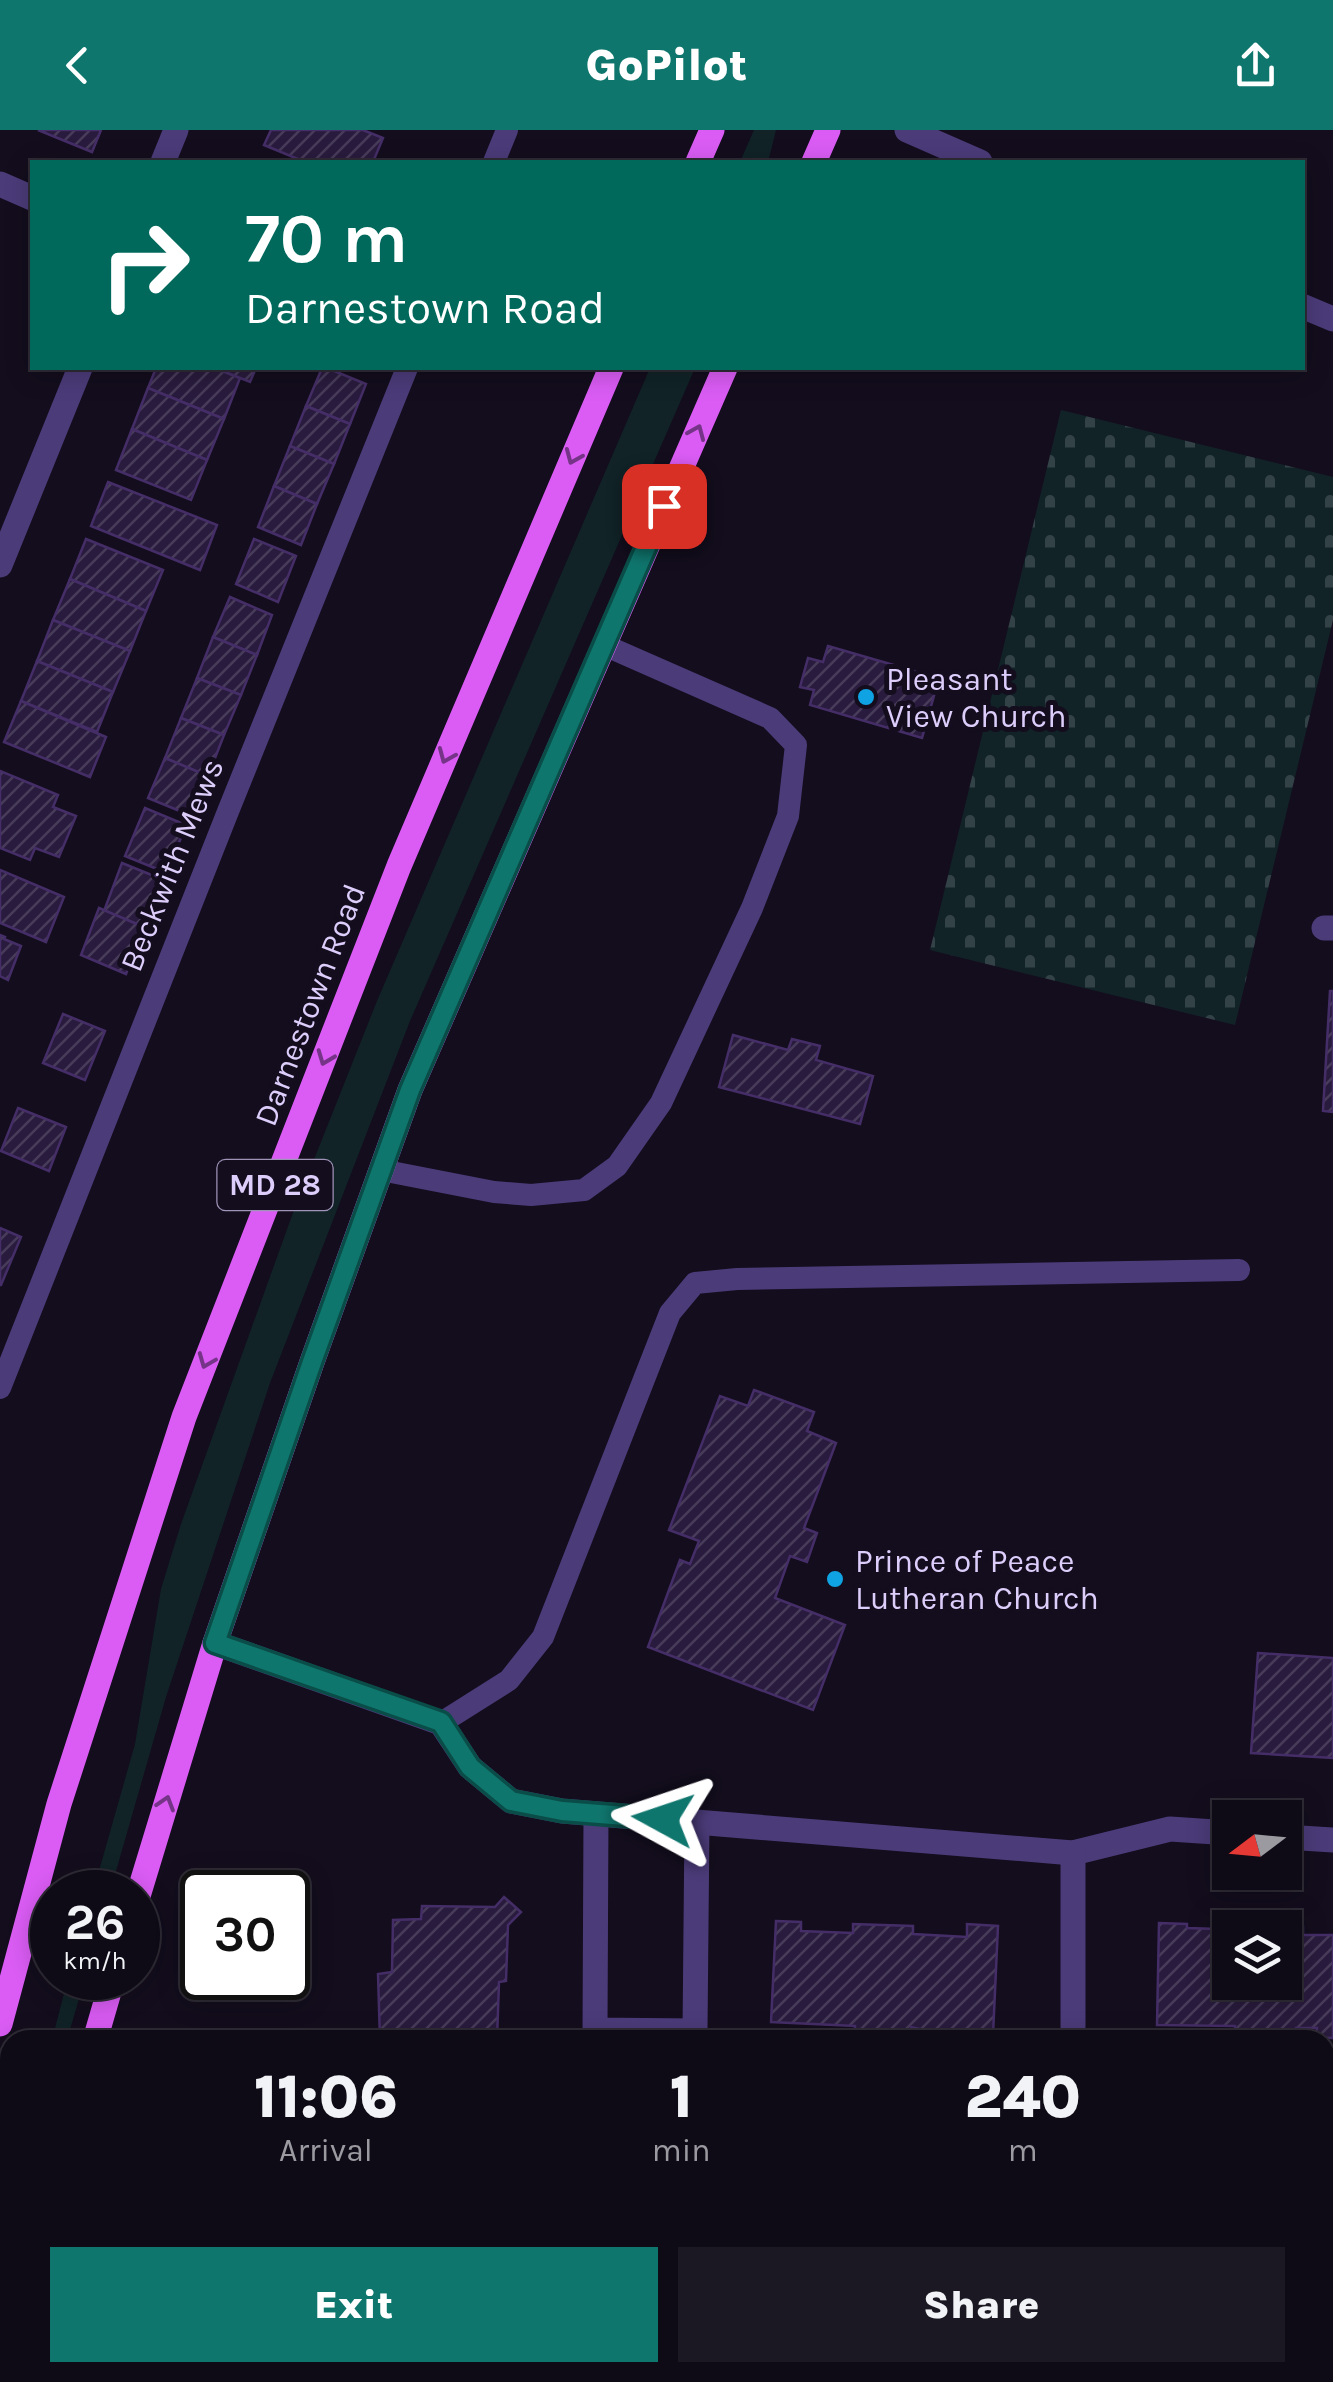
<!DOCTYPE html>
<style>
:root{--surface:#0e0a16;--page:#1c1823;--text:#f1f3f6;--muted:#9b9aa1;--line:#2e2b35;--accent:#0f766e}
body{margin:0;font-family:Karla,sans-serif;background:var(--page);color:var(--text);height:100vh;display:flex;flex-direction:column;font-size:38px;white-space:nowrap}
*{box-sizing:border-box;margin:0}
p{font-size:32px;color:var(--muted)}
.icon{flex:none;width:55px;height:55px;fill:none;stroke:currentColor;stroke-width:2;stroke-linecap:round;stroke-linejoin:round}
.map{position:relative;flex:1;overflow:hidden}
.side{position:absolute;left:0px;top:1900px;width:1335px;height:352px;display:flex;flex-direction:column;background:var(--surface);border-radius:30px 30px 0 0;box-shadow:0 5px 25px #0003,0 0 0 2px var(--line)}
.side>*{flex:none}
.guide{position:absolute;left:30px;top:30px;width:1275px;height:210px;border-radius:0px;box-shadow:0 5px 25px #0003,0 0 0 2px var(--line);background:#00695c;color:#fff;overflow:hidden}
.needle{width:65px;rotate:254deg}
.controls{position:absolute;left:1212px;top:1670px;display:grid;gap:20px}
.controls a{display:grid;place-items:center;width:90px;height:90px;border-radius:0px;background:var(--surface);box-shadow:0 5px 25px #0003,0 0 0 2px var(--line);font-size:50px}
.speed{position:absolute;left:30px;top:1740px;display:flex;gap:20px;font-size:50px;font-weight:700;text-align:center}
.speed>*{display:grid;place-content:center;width:130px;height:130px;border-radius:50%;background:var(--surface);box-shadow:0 5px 25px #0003,0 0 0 2px var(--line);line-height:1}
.speed small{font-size:25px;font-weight:400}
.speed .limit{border:5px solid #111;border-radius:15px;background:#fff;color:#111}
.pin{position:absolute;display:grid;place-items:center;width:85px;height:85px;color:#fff;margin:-42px;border-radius:20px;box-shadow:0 5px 15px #0006}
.me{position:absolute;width:110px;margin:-55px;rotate:275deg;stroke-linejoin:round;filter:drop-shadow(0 0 8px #0008)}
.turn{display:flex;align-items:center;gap:35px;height:210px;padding:0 50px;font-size:45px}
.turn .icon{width:130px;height:130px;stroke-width:2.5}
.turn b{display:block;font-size:70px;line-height:85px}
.eta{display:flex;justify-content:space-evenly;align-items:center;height:170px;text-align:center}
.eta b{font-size:60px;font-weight:800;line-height:70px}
.action{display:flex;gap:20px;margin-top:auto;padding:20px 50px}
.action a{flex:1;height:115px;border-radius:0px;background:var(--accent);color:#fff;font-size:40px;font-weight:800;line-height:115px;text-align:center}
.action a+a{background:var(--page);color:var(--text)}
header{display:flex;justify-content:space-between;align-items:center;height:130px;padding:0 50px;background:var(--accent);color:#fff;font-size:45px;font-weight:800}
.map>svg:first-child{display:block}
</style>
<header><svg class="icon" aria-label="back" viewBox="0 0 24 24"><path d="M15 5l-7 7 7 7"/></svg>GoPilot<svg class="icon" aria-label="share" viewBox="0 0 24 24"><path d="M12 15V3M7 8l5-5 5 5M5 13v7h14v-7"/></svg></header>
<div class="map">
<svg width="1333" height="2252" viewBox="0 0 1333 2252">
<defs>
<pattern id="cemetery-stones" width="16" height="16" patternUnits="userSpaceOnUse" patternTransform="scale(2.5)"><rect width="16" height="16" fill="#112327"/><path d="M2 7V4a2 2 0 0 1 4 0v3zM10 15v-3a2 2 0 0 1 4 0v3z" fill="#334247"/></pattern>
<pattern id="building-hatch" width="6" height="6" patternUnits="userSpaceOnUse" patternTransform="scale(2.5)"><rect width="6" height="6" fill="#291b3d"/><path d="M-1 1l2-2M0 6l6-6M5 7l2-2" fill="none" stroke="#473b5a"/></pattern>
</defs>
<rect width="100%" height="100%" fill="#130d1d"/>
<g fill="#112327">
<path d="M 754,0 L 776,0 L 768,32 L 740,32 Z"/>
<path d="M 650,238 L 695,238 L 410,891 L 270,1253 L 166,1567 L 110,1762 L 93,1762 L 135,1614 L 161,1459 L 181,1394 L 294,1080 L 377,871 Z"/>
<path d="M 68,1848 L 85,1848 L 67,1910 L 52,1910 Z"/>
</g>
<path fill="url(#cemetery-stones)" d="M 1061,280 L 1333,347 L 1333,490 L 1235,895 L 930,820 Z"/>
<g fill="url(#building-hatch)" stroke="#452e67" stroke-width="2.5">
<path d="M 38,0 L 101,0 L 92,22 Z"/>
<path d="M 271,0 L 363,0 L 383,8 L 373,32 L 305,32 L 264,15 Z"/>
<path d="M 156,238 L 215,238 L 240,248 L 224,289 L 148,258 Z"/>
<path d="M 215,238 L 256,238 L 250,252 Z"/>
<path d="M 322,238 L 327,238 L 366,254 L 350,294 L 306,276 Z"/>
<path d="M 148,258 L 224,289 L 207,330 L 132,299 Z"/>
<path d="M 306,276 L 350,294 L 334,334 L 290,316 Z"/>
<path d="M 132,299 L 207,330 L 191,370 L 116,340 Z"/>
<path d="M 290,316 L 334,334 L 317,374 L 274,356 Z"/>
<path d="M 108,352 L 217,395 L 200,440 L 91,396 Z"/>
<path d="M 274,356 L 317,374 L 301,415 L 258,397 Z"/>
<path d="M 86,409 L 163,440 L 146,481 L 70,449 Z"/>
<path d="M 254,409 L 296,426 L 278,472 L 236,454 Z"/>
<path d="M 70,449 L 146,481 L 130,521 L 53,490 Z"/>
<path d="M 230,467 L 272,485 L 257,525 L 213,507 Z"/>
<path d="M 53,490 L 130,521 L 113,562 L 37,531 Z"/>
<path d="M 213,507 L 257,525 L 241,565 L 197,548 Z"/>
<path d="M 828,516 L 939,548 L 922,608 L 810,575 L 814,560 L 800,557 L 808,528 L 823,532 Z"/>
<path d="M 37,531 L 113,562 L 97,602 L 21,571 Z"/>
<path d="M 197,548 L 241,565 L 224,605 L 181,588 Z"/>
<path d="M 21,571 L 106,607 L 90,647 L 4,612 Z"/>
<path d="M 181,588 L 224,605 L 208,646 L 165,628 Z"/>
<path d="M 165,628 L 208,646 L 192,686 L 148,668 Z"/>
<path d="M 0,641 L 58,665 L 53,677 L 76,686 L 59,727 L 35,718 L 30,730 L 0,718 Z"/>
<path d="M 145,678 L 186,695 L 167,743 L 125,726 Z"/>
<path d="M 122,733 L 164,750 L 144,797 L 104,781 Z"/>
<path d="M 0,740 L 64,767 L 46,812 L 0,793 Z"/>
<path d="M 99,778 L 144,797 L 126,844 L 81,825 Z"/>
<path d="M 0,805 L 5,807 L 4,809 L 21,816 L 8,850 L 0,846 Z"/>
<path d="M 1330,861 L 1333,861 L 1333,982 L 1323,981 Z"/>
<path d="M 63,884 L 105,901 L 85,950 L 43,933 Z"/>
<path d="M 733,905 L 788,920 L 792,909 L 820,916 L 816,930 L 873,946 L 860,994 L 719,957 Z"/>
<path d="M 18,978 L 66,997 L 49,1041 L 1,1021 Z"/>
<path d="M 0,1098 L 21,1107 L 1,1155 L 0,1155 Z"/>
<path d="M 754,1260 L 814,1282 L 807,1301 L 836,1313 L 804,1398 L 817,1403 L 807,1432 L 790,1426 L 775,1468 L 845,1495 L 813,1580 L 648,1517 L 680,1430 L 690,1434 L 699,1411 L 669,1400 L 720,1266 L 748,1276 Z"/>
<path d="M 1258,1523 L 1333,1528 L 1333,1628 L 1251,1623 Z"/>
<path d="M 504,1767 L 521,1782 L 508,1795 L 506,1851 L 499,1852 L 497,1910 L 380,1910 L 378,1844 L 392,1842 L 393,1790 L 421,1789 L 422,1776 L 495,1777 Z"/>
<path d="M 776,1791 L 801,1792 L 801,1801 L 853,1803 L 853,1794 L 913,1796 L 913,1804 L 967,1807 L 967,1794 L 998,1796 L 993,1905 L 967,1904 L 966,1910 L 934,1908 L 934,1902 L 911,1897 L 912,1904 L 855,1901 L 855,1896 L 771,1892 Z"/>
<path d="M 1159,1793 L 1187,1794 L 1187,1798 L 1218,1799 L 1217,1803 L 1230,1803 L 1230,1852 L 1285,1852 L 1285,1798 L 1238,1798 L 1238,1796 L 1303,1797 L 1303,1805 L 1333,1805 L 1333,1908 L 1316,1907 L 1317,1898 L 1296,1898 L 1296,1904 L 1235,1903 L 1235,1896 L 1157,1895 Z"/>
<path d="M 1325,2146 L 1331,2147 L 1332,2191 L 1325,2190 Z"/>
<rect x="338" y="2242" width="126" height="10"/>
<path d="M 522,2242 L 661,2242 L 660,2252 L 532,2252 L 522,2250 Z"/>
<rect x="748" y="2242" width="379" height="10"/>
<path d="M 1222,2242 L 1276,2242 L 1277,2252 L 1223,2252 Z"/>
<path d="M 1276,2242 L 1315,2242 L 1315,2252 L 1277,2252 Z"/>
</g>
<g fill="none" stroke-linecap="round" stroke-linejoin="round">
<path stroke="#3596a7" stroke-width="6" stroke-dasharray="5 8" stroke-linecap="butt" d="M 282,2252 L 283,2242"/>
<g stroke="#4b3b79" stroke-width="22">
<path d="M 494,32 L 507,0"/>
<path d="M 381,1040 L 494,1062 L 531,1065 L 584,1060 L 617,1036 L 661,973 L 752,778 L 788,686 L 796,615 L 770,588 L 604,515"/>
<path d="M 0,1258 L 227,684 L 407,238"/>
<path d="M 441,1593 L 509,1550 L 543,1507 L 670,1183 L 695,1153 L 737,1149 L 1239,1140"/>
</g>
<g stroke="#4b3b79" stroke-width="25">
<path d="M 907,0 L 980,32"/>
<path d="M 163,32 L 176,0"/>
<path d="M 0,54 L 32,68"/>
<path d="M 1302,176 L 1333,189"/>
<path d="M 0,435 L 80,238"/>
<path d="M 1324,798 L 1333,798"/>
<path d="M 215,1513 L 441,1593 L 470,1637 L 511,1671 L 562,1681 L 1073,1723 L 1170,1699 L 1230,1703"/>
<path d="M 596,1684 L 595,1900 L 695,1901 L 697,1692"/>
<path d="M 1285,1707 L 1333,1710"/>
<path d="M 1073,1723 L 1073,1910"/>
<path d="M 1325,2075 L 1333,2075"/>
<path d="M 208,2252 L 210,2242"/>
</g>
<g stroke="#4b3b79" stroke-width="25">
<path d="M 0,2064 L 10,2067"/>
<path d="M 0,2096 L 10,2092"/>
</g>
<g stroke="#da5cf4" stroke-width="25">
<path d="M 698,32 L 712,0"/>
<path d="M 814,32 L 828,0"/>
<path d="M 138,1766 L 215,1513 L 312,1232 L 410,960 L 725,238"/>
<path d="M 0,1894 L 59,1674 L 184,1287 L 399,736 L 611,238"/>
<path d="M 95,1910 L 113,1848"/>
<path d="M 7,2252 L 10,2234"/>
</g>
</g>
<defs><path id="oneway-chevron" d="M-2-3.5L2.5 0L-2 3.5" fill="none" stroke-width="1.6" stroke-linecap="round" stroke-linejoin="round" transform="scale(2.5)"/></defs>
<g stroke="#763488">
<use href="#oneway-chevron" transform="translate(697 302) rotate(-67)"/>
<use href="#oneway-chevron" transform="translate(573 327) rotate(113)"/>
<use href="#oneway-chevron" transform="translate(446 626) rotate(113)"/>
<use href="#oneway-chevron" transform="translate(325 928) rotate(111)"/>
<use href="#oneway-chevron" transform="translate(206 1231) rotate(112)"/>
<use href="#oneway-chevron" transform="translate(166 1673) rotate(-73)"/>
</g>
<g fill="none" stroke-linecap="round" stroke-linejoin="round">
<defs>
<path id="route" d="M 663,1689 L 562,1681 L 511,1671 L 470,1637 L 441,1592 L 215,1513 L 312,1232 L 410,960 L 664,376"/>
</defs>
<use href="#route" stroke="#0a4d48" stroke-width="25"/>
<use href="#route" stroke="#0f766e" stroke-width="18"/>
</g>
<g fill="#10a3e4" stroke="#130d1d" stroke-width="4">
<circle cx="866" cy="567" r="10"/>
<circle cx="835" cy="1449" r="10"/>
</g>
<g text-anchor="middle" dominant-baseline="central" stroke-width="10" stroke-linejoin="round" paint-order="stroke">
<rect fill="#130d1d" stroke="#a093b8" stroke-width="2.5" x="217.5" y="1030" width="115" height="50" rx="8"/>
<g font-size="30" font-weight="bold" fill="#dccdfb">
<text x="275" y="1055">MD 28</text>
</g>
<g font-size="32" fill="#dccdfb" stroke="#130d1d" text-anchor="start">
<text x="886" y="549">Pleasant<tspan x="886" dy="37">View Church</tspan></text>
<text x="855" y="1431">Prince of Peace<tspan x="855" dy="37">Lutheran Church</tspan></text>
</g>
<g font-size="32" fill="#dccdfb" stroke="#130d1d">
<text transform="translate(172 735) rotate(-68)">Beckwith Mews</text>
<text transform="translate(310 875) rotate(-69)">Darnestown Road</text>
</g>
</g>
</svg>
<div class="controls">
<a><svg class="needle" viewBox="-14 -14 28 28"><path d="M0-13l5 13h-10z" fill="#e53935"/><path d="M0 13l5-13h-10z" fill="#9b9aa1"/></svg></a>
<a><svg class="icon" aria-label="layers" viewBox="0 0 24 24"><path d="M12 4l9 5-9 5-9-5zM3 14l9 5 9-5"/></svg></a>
</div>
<div class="speed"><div>26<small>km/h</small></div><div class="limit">30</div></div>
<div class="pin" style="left:664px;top:376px;background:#d93025"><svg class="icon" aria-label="arrive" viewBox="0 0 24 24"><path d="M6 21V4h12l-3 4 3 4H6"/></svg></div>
<svg class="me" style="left:663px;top:1689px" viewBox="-20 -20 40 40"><path d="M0-17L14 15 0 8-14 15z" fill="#0f766e" stroke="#fff" stroke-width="4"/></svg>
<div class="guide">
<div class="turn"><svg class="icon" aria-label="right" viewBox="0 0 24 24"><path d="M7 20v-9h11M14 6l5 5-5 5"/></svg><div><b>70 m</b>Darnestown Road</div></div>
</div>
<section class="side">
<div class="eta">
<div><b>11:06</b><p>Arrival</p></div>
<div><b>1</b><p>min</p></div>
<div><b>240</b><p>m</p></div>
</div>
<div class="action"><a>Exit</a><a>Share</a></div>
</section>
</div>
